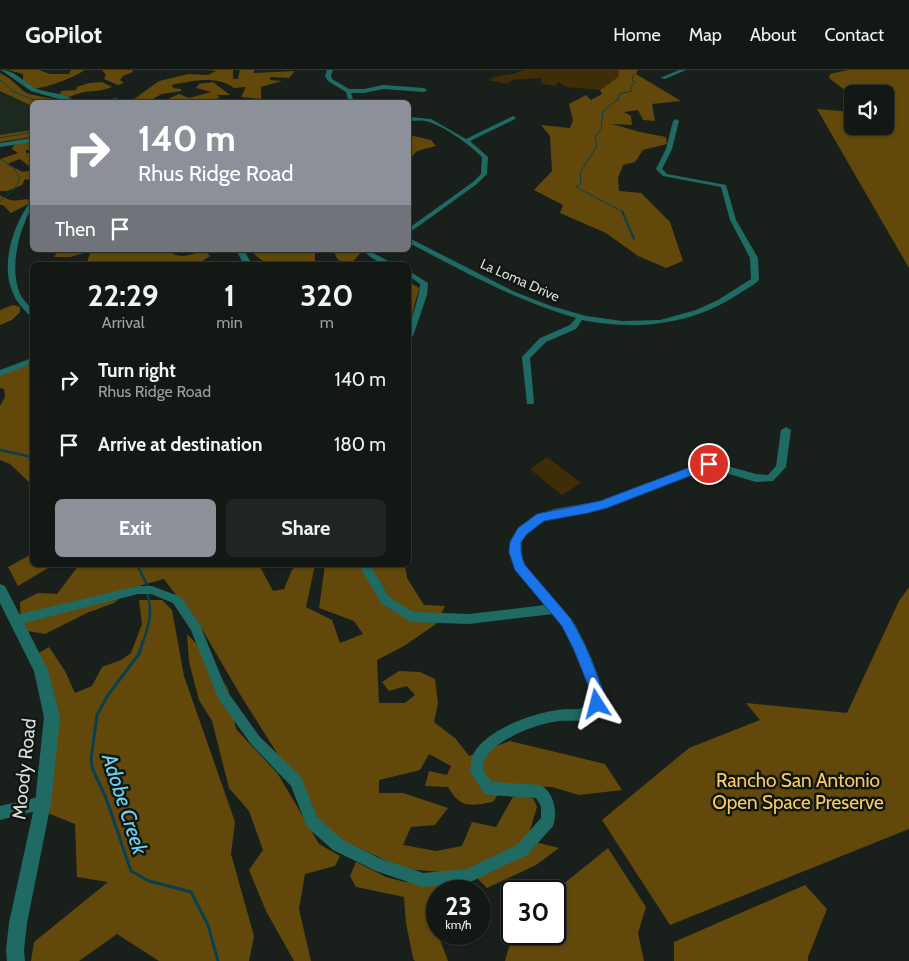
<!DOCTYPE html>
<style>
:root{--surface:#131814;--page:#202522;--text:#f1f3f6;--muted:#9da0a0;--line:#323734;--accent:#8c9099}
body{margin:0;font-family:Cabin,sans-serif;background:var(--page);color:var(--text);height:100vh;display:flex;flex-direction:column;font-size:19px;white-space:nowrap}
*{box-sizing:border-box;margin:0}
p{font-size:16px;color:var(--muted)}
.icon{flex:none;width:28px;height:28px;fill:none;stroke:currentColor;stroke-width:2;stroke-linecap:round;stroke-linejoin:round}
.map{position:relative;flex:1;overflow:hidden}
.sheet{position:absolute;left:30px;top:192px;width:381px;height:305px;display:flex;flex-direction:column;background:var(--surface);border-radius:8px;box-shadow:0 1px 4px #0004,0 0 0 1px var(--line)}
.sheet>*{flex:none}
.hud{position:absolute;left:30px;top:30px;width:381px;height:152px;border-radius:8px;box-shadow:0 1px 4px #0004,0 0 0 1px var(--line);background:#8c9099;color:#fff;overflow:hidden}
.fabs{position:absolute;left:844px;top:15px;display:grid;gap:10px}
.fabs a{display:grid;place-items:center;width:50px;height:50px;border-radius:8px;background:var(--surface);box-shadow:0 1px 4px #0004,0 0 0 1px var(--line);font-size:25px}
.speed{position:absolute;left:426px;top:810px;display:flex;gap:10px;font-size:25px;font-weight:700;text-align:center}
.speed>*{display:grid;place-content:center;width:65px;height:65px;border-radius:50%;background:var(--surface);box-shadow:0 1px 4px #0004,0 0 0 1px var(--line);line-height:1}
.speed small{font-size:12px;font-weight:400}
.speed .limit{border:2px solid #111;border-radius:8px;background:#fff;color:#111}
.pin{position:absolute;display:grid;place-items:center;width:42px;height:42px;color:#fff;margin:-21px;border:2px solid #fff;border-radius:50%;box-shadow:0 1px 5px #0007}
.me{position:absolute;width:55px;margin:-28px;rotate:351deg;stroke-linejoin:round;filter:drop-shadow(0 0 4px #0008)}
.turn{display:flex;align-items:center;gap:18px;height:105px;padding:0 25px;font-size:22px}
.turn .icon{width:65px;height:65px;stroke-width:2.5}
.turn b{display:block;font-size:35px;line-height:42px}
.then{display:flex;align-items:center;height:48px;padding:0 25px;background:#0003;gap:10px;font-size:19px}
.eta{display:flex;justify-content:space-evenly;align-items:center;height:85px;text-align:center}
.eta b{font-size:30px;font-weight:800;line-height:35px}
.primary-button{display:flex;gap:10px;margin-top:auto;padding:10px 25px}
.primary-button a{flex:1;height:58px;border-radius:8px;background:var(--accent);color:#fff;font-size:20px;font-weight:800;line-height:58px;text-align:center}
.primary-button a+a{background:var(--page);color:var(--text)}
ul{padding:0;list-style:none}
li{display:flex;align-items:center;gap:15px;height:65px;padding:0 25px}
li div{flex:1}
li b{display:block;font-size:19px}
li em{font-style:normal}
header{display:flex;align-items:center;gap:30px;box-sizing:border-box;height:70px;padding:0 25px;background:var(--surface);border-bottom:1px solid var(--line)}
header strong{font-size:24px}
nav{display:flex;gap:28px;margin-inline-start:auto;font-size:18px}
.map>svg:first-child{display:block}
</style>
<header>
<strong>GoPilot</strong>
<nav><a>Home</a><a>Map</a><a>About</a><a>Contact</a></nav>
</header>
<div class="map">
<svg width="909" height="891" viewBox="0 0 909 891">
<rect width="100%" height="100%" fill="#19201b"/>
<path fill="#1c291f" d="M 0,15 L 32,32 L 32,61 L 0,67 Z"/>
<g fill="#3e2d06">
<path d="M 523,0 L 619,0 L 618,7 L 600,20 L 566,17 L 559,12 L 555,16 L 542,14 L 541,8 L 513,10 L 507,14 L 488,10 C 499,3 511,7 523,0 Z"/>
<path d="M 547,387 L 581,413 L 562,425 L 530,399 Z"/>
</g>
<g fill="#62480a">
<path d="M 8,0 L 39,0 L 50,4 L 69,4 L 71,0 L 84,0 C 78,6 42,20 34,18 C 30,17 26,14 23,13 L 23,4 Z"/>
<path d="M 102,0 L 132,0 L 133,2 L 123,6 L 120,10 L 124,13 L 118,15 L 104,9 L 106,5 Z"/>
<path d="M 207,0 L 233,0 L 233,9 L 238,9 L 240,0 L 254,0 L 254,3 L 295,1 L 289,8 L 270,7 L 270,10 L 282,11 L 261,17 L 261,29 L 241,27 L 246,17 L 234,18 C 217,5 191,11 172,15 L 173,18 L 181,19 L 181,21 L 162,24 L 154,28 L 155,32 L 130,32 L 159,11 L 188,4 L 208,5 L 216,1 Z"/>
<path d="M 619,0 L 638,0 L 636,4 L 681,31 L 652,34 L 655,51 L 643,50 L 638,40 L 624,42 L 631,46 L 632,55 L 612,54 L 640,62 L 666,67 L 667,74 L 643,80 L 635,92 L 623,95 L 618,108 L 619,121 L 641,123 L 670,152 L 683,191 L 666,198 L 638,186 L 606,163 L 560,143 L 563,135 L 534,120 L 552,101 L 550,66 L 541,55 L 570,58 L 573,50 L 569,34 L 586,25 L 591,30 L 602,24 L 600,20 L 618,7 Z"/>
<path d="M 848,0 L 909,0 L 909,198 L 817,39 L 852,42 L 852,56 L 885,56 L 885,24 C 856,24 853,28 829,8 L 830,4 Z"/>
<path d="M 0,3 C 11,8 16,15 25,22 C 27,25 59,29 67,32 L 32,32 L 32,36 L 0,21 Z"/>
<path d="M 102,12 L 112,17 C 102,21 94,21 84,22 C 73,24 72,29 60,26 L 61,21 L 76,20 L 77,17 L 89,13 Z"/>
<path d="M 213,12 L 230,25 L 217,25 L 220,28 L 206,30 L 202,32 L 168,32 L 170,28 L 179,24 L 189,28 L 211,22 L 196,18 L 199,14 Z"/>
<path d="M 32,60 L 32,67 L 0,72 L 0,65 Z"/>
<path d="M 409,65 L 431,70 L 436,76 L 417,81 L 409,90 Z"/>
<path d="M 32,72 L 32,80 L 26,80 L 26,83 L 32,83 L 32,94 L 29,96 L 20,89 L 9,93 L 8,95 L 23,102 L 32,100 L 32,111 L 25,109 L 22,115 L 8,121 L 0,121 L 0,89 L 18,83 L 12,79 L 14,75 L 18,73 Z"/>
<path d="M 0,125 C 11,132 14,131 28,129 L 30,133 L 11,143 L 3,135 L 0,135 Z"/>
<path d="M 59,180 L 167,180 C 179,190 191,185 204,180 L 210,186 L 196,195 L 89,195 L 87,192 L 90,183 L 84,183 L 70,187 L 54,187 Z"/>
<path d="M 251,180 L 315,180 L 315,195 C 293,195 265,201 251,180 Z"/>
<path d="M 333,180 L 362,180 L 362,181 L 352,193 L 338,190 Z"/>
<path d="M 409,212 L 419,218 L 409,256 Z"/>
<path d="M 13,235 L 20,237 L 20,242 L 12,250 L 0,255 L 0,240 Z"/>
<path d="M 32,295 L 32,415 L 10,394 L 0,390 L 0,336 L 5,327 L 4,319 L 0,318 L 0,303 L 16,297 Z"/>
<path d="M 32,484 L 32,495 L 53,495 L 18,516 L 8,497 Z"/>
<path d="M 74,495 L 259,495 L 273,521 L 284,519 L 292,500 L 297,495 L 315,495 L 306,537 L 332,550 L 340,573 L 363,564 L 354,551 L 319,538 L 325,495 L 405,495 L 407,508 L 424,535 L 445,536 L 436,554 L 404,576 L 377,590 L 379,633 L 405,633 L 415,625 L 407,616 L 389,621 L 382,612 L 399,601 L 420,602 L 435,609 L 438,633 L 434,652 L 456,669 L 469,686 L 510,671 L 605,694 L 622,720 L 579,725 L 552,717 L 504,716 L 493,732 C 470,736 461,739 448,717 L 425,716 L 429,701 L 447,705 L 451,696 L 429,684 L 420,700 L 379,710 L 379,723 L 403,723 L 448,738 L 435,755 L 411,757 L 403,775 L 436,781 L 462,776 L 472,752 L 496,757 L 514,725 L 533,728 L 537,737 L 527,770 L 559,778 L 536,795 L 487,818 L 469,800 L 441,802 L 405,799 L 328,764 L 241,626 L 203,561 L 164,509 L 132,518 L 114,533 L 87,543 L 45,564 L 21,560 L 20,532 L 38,523 L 57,524 L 76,499 Z"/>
<path d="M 909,517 L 909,759 L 670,855 L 602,750 L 689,678 L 760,650 L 746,633 L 847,643 L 899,531 Z"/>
<path d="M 139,530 L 162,530 L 172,540 L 184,606 L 235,752 L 231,784 L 254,866 L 249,891 L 159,891 L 117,864 L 79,891 L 31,891 L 34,872 L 108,812 L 77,807 L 75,754 L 45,742 L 50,704 L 37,584 L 49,577 L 65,601 L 75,623 L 92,616 L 102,597 L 121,590 L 131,583 L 142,554 Z"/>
<path d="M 187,564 L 207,585 L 228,619 L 236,659 L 278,704 L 319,774 L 340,786 L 335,796 L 305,804 L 299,839 L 311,891 L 294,891 L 266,841 L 249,800 L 263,780 L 249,741 L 229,718 L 212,651 L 199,630 L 189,592 Z"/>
<path d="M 608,778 L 646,837 L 638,863 L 644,891 L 505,891 L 509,877 L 521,864 L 555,864 L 555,824 L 562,815 Z"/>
<path d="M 356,792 L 386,807 L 405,812 L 452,812 L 476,818 L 477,821 L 438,821 L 437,838 L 433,851 L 448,891 L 415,891 L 413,888 L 406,853 L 404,827 L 356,817 L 350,806 Z"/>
<path d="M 805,815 L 827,839 L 808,887 L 808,891 L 674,891 L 674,872 Z"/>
</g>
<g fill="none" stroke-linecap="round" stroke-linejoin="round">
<g stroke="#074151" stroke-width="1">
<path d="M 0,10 L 14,22 L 40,32"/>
<path d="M 618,29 L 603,41 L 601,58 L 595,67 L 597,76 L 580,103 L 581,114 L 576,117 L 623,142"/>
<path d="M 618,30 L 619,24 L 632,21 L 631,16 L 635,13 L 632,9 L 634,4"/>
<path d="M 0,68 L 32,62"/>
<path d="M 0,89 L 14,98 L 20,108 L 14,120 L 0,131"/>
</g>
<path stroke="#074151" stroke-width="2" d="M 622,141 L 634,169"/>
<g stroke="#074151" stroke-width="2.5">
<path d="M 0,380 L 32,387"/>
<path d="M 137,495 L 148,517"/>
<path d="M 143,572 C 149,555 153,541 147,523"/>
</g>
<path stroke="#074151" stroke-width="3" d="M 143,571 L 139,584 L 108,625 L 97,645 L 91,690 L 93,700 L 106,728 L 131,801 L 149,811 L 191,822 L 208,855 L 218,891"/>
<g fill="#1f6b64" fill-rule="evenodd">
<path d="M 327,0 L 333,0 L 331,6 L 332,9 L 349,19 L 364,19 L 383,15 L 424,18 L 427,20 L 424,22 L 383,19 L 364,23 L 351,23 L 354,32 L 349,32 L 346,22 L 328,11 L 325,6 Z"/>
<path d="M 679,0 L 686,0 L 665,9 L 660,8 Z"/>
<path d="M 116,28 L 119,30 L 118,31 L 100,32 Z"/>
<path d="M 513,46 L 516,48 L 515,49 L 470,71 L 488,87 L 487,104 L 477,114 L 409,163 L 409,158 L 473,112 L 481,104 L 482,87 C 470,75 442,54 425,51 C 420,50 414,51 409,51 L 409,47 L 431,49 L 466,69 Z"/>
<path d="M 676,49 L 679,51 L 672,79 L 662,99 L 667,104 L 726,115 L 736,150 L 758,188 L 759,210 C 753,216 744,220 737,225 C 691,255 636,261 582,250 L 576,259 L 546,272 L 530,288 L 534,332 L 533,334 L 527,334 L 522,287 L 540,268 L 570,255 L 576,248 C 516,231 463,201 409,173 L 409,168 L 515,222 L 551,236 L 586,246 L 622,251 L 660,250 L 696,240 L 718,230 L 751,209 L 750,188 L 730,150 L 721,117 L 663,106 L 656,99 L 666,79 L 673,51 Z"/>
<path d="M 32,131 C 33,138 27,145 25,152 C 16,173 11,202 20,224 C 23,230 28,234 32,239 L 32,245 L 29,245 C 23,238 16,232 13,223 C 0,195 13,156 30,132 Z"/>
<path d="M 236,180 L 244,180 L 250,191 L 248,195 L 240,195 L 242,191 Z"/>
<path d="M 364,180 L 372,180 L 373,183 L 396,195 C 385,195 370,190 364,180 Z"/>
<path d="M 409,201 L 428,213 L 427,225 L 413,266 L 409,268 C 408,250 419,233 420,214 L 409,206 Z"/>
<path d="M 32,288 L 32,294 L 0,306 L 0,300 Z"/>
<path d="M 786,357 L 791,360 L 786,397 L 773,411 L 756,412 L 709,398 L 606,437 L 549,448 L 527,463 L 521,473 L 522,487 L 527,498 L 576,556 L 591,587 L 605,625 C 603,632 601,641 595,646 C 584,653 572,650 560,651 C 538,653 497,668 485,689 C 483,692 483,696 483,700 L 492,712 L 540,715 C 554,721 558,743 553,756 L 527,785 L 468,813 L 423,817 L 376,801 L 333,780 L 307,757 L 291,716 L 251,674 L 218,628 L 191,560 L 173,533 L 151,524 L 138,524 L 16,555 L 12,553 L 10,550 L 12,547 L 16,545 L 138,516 L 152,516 L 181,527 L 200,555 L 227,621 L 259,666 L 301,707 L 317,747 L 343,770 L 379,788 L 423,803 L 467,799 L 517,775 L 541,748 L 541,736 L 536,728 L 489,725 L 484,723 L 470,702 C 471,696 471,689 474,683 C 487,660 532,643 558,640 C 568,638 579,641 588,636 L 593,625 C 583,595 573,569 553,544 L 469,554 L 411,552 L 381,533 L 359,495 L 370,495 L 389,527 L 413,542 L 469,544 L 545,535 L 519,503 L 511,487 L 511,473 L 520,457 L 536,445 L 554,439 L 601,431 L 709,391 L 756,404 L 768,405 L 776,396 L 781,360 Z"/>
<path d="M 43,726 L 48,728 L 50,733 L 48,738 L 0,750 L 0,736 Z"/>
</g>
<g fill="#1f6b64" fill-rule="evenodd">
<path d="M 1,0 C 15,0 23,12 35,18 C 49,24 65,22 76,32 L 69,32 L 31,21 Z"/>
<path d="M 32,68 L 32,72 L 0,77 L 0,73 Z"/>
<path d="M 0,514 L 5,516 L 48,600 L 60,647 L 51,733 L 27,853 L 24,880 L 25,891 L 7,891 L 6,880 L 9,853 L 35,733 L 44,647 L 34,601 L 0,533 Z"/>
</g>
</g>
<path fill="#1a73e8" stroke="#114b97" d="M 709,390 L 713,392 L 715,394 L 713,397 L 607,438 L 588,443 L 544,451 L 527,464 L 521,472 L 521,482 L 524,494 L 571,549 L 585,575 L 605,625 L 602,638 L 597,640 L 592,638 L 590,634 L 592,625 L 574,580 L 562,556 L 515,500 L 509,482 L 510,472 L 518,458 L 537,444 L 600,431 Z"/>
<g text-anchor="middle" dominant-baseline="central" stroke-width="5" stroke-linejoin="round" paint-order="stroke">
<g font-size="14" fill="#dadfdc" stroke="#101712">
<text transform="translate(520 210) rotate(24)">La Loma Drive</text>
</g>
<g font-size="19" fill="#dadfdc" stroke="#101712">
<text transform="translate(24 699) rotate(-84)">Moody Road</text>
</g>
<g font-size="19" fill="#faca64" stroke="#101712">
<text x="798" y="710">Rancho San Antonio<tspan x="798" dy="22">Open Space Preserve</tspan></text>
</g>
<g font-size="21" font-style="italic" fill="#6fd5f6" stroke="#101712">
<text transform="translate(125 734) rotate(72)">Adobe Creek</text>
</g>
</g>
</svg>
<div class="fabs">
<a><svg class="icon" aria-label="sound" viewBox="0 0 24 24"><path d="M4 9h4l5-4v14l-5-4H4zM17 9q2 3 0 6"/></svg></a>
</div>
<div class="speed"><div>23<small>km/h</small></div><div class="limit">30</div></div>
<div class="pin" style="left:709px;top:394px;background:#d93025"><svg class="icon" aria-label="arrive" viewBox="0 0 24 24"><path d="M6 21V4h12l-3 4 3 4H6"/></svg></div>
<svg class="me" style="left:597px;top:634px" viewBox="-20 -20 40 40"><path d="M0-17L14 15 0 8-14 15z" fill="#1a73e8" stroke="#fff" stroke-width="4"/></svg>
<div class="hud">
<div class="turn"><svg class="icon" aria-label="right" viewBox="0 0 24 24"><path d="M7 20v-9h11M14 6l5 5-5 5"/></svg><div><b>140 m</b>Rhus Ridge Road</div></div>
<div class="then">Then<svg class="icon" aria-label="arrive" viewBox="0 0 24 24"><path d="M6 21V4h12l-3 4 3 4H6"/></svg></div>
</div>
<section class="sheet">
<div class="eta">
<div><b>22:29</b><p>Arrival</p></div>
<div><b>1</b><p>min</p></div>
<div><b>320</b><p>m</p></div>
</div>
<ul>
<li><svg class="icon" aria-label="right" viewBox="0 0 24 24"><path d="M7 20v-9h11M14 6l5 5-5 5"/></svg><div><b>Turn right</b><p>Rhus Ridge Road</p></div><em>140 m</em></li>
<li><svg class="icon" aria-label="arrive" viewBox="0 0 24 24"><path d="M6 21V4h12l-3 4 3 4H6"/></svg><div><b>Arrive at destination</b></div><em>180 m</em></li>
</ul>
<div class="primary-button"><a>Exit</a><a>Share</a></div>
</section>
</div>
